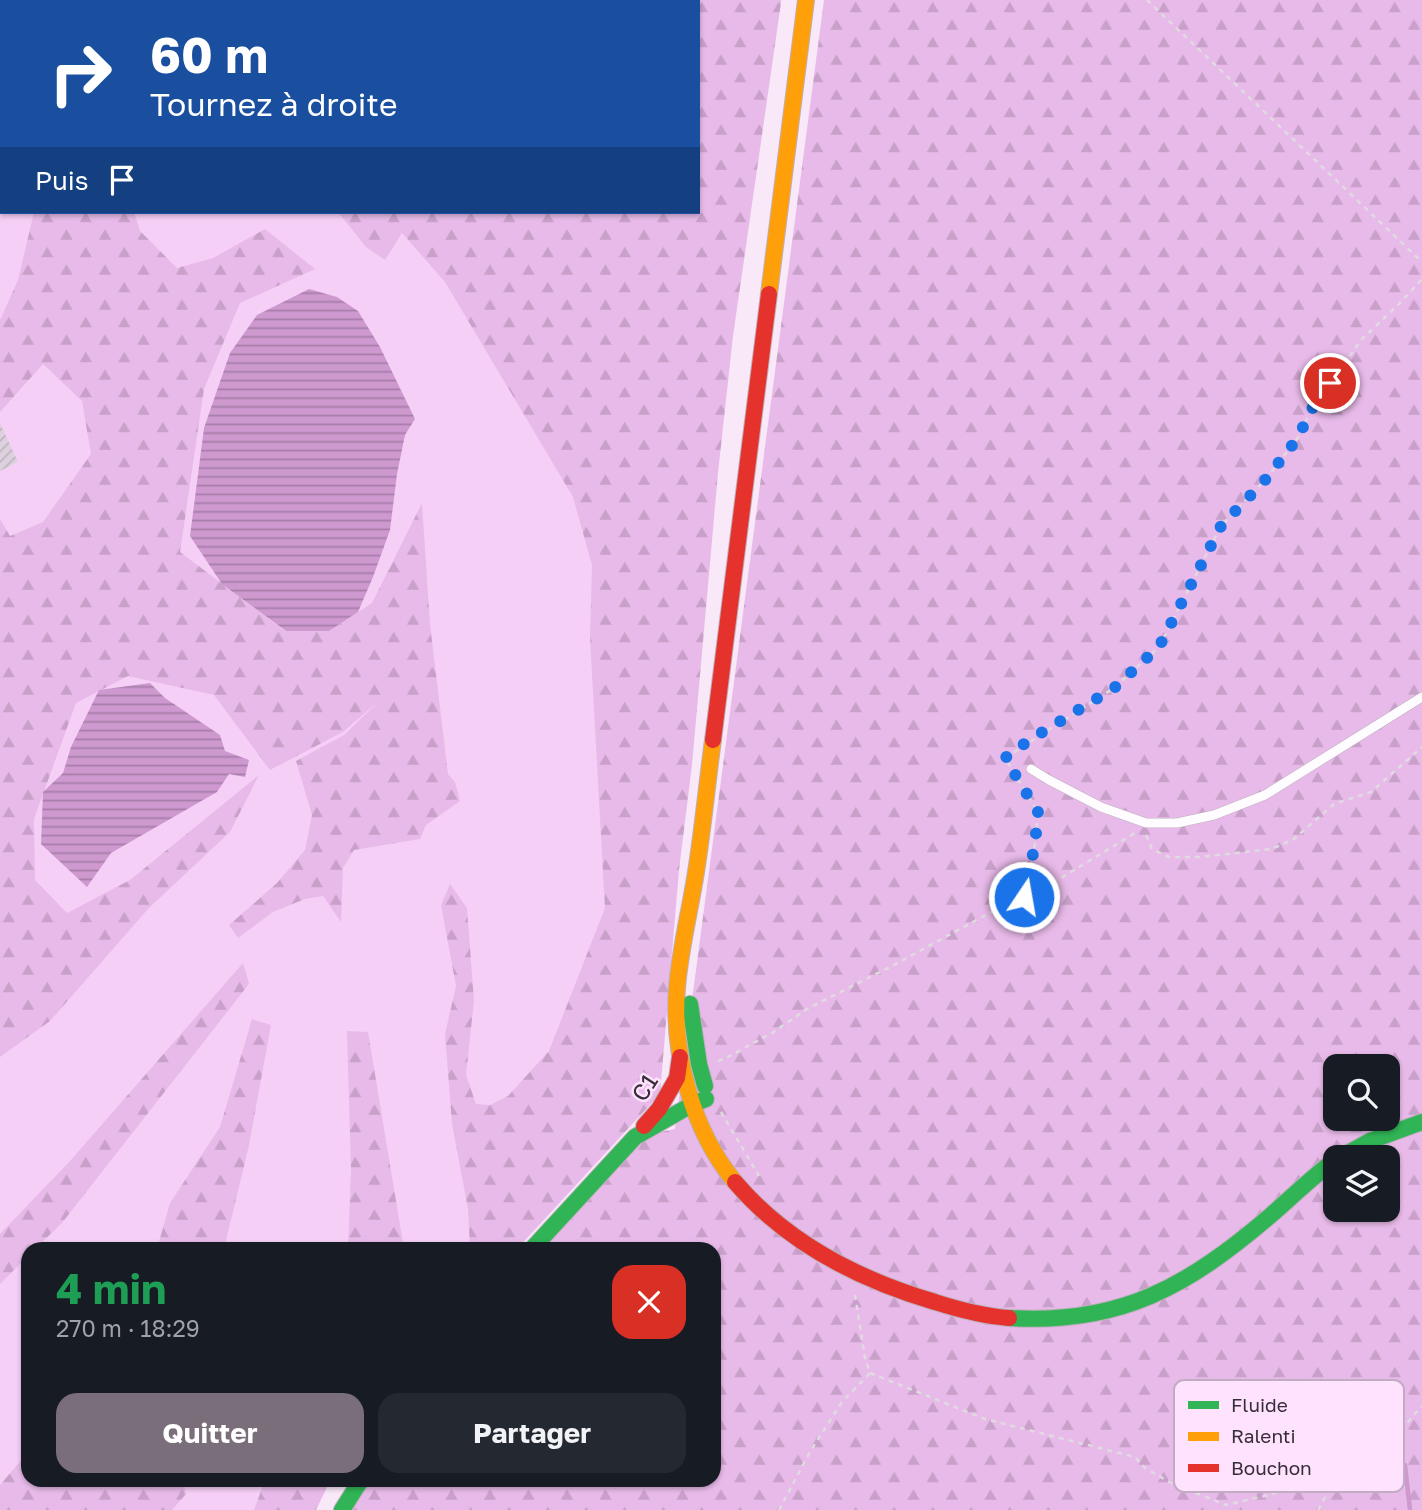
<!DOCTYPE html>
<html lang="fr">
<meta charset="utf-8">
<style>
:root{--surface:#171b24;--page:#242831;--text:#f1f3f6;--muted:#9ea1a6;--accent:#7b6e7b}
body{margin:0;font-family:"Golos Text",sans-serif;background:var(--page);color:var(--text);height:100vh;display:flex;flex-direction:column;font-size:26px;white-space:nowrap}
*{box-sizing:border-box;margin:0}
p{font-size:23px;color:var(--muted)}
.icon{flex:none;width:38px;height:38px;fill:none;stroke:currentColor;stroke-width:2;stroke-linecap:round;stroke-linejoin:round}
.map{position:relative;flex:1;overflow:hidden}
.sheet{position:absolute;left:21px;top:1242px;width:700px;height:245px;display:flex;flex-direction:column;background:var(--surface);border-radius:21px;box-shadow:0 2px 5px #0004}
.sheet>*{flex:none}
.guide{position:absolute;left:0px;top:0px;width:700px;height:214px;box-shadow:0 2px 5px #0004;background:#1a4fa0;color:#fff;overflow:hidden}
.fabs{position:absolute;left:1323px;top:1054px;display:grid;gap:14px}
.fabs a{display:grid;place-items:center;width:77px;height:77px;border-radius:14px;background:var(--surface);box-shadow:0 2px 5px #0004;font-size:35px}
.pin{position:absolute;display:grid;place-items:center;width:60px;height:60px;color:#fff;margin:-30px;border:4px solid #fff;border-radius:50%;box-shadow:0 2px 7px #0007}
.me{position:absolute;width:77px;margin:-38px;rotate:12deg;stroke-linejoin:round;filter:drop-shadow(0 0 5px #0008)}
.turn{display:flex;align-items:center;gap:24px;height:147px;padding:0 35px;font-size:32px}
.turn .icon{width:91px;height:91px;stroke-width:2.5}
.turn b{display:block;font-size:49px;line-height:60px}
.then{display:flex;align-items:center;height:66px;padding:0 35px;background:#0003;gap:14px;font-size:26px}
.round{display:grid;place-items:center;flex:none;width:74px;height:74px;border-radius:21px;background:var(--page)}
.overview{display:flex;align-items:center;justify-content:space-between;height:119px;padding:0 35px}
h1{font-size:42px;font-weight:700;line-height:52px;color:#1e9e55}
.action{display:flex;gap:14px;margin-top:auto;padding:14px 35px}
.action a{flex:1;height:80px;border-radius:21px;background:var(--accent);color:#fff;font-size:28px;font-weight:700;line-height:80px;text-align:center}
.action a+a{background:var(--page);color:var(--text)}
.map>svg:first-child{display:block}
</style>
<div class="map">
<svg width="1422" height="1510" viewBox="0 0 1422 1510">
<defs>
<pattern id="forest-firs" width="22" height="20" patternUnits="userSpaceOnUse" patternTransform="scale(1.75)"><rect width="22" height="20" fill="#e8bae9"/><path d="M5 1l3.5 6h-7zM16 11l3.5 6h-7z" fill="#c8a0c9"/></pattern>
<pattern id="water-rules" width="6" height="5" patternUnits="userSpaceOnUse" patternTransform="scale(1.75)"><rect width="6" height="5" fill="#cd99cf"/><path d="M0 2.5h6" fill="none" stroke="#a77da9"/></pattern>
<pattern id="building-hatch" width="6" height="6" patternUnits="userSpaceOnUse" patternTransform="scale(1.75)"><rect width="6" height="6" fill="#ddd1dd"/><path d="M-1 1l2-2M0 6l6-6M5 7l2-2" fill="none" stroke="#beb4be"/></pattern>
</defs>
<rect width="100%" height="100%" fill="#f8e8f8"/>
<path fill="#f6cff7" d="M 0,0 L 227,0 L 227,2 L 2,2 L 2,212 L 396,212 L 476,266 L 676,684 L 500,1249 L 28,1250 L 28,1480 L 325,1481 L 303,1510 L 0,1510 Z"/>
<g fill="url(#forest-firs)" fill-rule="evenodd">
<path d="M 679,0 L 781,0 L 781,3 L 733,336 L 718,473 L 692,765 L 679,870 L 660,1094 L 517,1249 L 470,1249 L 468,1209 L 452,1124 L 445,1034 L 456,986 L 441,905 L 450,884 L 467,908 L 474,1001 L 466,1075 L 476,1104 L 490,1105 L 508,1096 L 549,1051 L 605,908 L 590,638 L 592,565 L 573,497 L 445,282 L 402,233 L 385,260 L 366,247 L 338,212 L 698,212 L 698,2 L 677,2 Z"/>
<path d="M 824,0 L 1422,0 L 1422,1510 L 342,1510 L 361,1481 L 714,1480 L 714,1250 L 531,1249 L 635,1137 L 675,1129 ZM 1335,1066 L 1388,1066 L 1388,1118 L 1335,1118 ZM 1335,1157 L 1388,1157 L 1388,1209 L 1335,1209 Z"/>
<path d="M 34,212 L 134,212 L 140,231 L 177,268 L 213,258 L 265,229 L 315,269 L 240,303 L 204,389 L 180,552 L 285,631 L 329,631 L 372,603 L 422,503 L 430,624 L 448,774 L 455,782 L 460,801 L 426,825 L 420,839 L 354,850 L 343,868 L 341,922 L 323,896 L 305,899 L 273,912 L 238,938 L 229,925 L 277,883 L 305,850 L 312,815 L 296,761 L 344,735 L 379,701 L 343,732 L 270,770 L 214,695 L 128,676 L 76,703 L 34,819 L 35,880 L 67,913 L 130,880 L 259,775 L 230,832 L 148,909 L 50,1021 L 0,1057 L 0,519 L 10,536 L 43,522 L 91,454 L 82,401 L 43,364 L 0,412 L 0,320 L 18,280 Z"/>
<path d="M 243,963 L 249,984 L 62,1223 L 35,1249 L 28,1250 L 28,1256 L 0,1284 L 0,1234 L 70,1161 Z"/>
<path d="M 252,1019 L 271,1025 L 249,1145 L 224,1249 L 157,1249 L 170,1203 L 220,1127 Z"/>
<path d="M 347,1031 L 368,1032 L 404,1249 L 348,1249 L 351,1170 Z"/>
<path d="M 28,1452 L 28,1480 L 183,1481 L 186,1494 L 172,1510 L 0,1510 L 0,1485 Z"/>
<path d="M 265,1480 L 330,1480 L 330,1481 L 316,1510 L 254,1510 Z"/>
</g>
<g fill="url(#water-rules)">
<path d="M 309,289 L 337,297 L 358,311 L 380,347 L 415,419 L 405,435 L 397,474 L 390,530 L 373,577 L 358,612 L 329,631 L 286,631 L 222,584 L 190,536 L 204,428 L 230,353 L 257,315 Z"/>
<path d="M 150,683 L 165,698 L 220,735 L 225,751 L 249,760 L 245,777 L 229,774 L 217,792 L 111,853 L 87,887 L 41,844 L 43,792 L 63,773 L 71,747 L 99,690 Z"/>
</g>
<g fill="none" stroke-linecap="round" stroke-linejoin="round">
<g stroke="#cd99cf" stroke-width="4.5">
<path d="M 171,0 L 174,2"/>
<path d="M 1405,1465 L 1410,1510"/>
</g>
</g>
<path fill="url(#building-hatch)" d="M 0,423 L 18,462 L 0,471 Z"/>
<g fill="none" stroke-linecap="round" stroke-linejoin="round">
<defs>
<path id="lane" d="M 1031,769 L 1049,780 L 1101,807 L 1146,823 L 1177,823 L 1214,815 L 1265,795 L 1422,697"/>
<g id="fast">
<path d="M 690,1004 L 699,1064 L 705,1086"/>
<path d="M 1341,1157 L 1370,1141 L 1422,1122"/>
<path d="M 531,1250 L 635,1137 L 693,1104 L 706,1099"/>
<path d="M 1009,1318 C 1121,1325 1188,1286 1270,1216 C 1292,1197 1312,1177 1335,1160"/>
<path d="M 342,1510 L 361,1480"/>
</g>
<g id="slow">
<path d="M 769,294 L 806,0"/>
<path d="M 713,740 C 707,784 703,828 696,872 C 690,911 680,949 677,988 C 672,1054 692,1130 735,1182"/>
</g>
<g id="jam">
<path d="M 713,740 L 769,294"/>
<path d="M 644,1126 L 659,1109 L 677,1078 L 680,1057"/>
<path d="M 735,1182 C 787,1243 860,1280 935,1302 C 960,1310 983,1316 1009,1318"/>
</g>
</defs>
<use href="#lane" stroke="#bdb0bd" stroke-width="10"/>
<use href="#fast" stroke="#bdb0bd" stroke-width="18"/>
<use href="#slow" stroke="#bdb0bd" stroke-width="18"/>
<use href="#jam" stroke="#bdb0bd" stroke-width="18"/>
<g stroke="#e0dbe0" stroke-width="2.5" stroke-dasharray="5 5" stroke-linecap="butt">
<path d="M 1147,0 L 1422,262"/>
<path d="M 1146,835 L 1152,849 L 1169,857 L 1200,857 L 1272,849 L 1294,839 L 1334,804 L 1371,792 L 1422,747"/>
<path d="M 1024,897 L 1035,844 L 1038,812 L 1005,758 L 1114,688 L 1159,647 L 1221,526 L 1266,479 L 1297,439 L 1314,405 L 1362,339 L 1398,305 L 1422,279"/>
<path d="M 718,1061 L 726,1058 L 772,1033 L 807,1009 L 892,966 L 982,917 L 1061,878 L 1135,833"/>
<path d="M 721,1112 L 759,1176"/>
<path d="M 870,1373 L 985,1419 L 1135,1457 L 1145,1468 L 1171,1483 L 1226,1505 L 1273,1494 L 1308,1477 L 1341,1469"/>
<path d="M 779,1510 L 811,1450 L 842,1402 L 870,1373 L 865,1358 L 855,1295"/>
<path d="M 1318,1510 L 1341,1469 L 1361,1449 L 1398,1433 L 1422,1406"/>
</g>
<use href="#lane" stroke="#fefcfe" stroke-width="9"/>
<use href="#fast" stroke="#30b455" stroke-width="16"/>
<use href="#slow" stroke="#ff9f0a" stroke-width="16"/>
<use href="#jam" stroke="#e5322d" stroke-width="16"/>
</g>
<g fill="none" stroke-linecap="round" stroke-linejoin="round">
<path stroke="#1a73e8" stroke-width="12" stroke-dasharray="0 21.6" d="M 1024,897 L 1035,844 L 1038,812 L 1005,758 L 1028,741 L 1114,688 L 1159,647 L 1221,526 L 1266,479 L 1297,439 L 1314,405 L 1330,383"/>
</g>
<g text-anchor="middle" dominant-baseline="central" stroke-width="5" stroke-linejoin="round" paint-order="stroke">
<g font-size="23" fill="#372d38" stroke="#fee2fe">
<text transform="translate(644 1087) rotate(-57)">C1</text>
</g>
</g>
<rect x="1174" y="1380" width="230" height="112" rx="10" fill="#fee2fe" stroke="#c2acc3" stroke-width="2"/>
<rect x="1188" y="1401" width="31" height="8" fill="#30b455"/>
<rect x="1188" y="1432" width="31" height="9" fill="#ff9f0a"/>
<rect x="1188" y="1464" width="31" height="8" fill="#e5322d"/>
<g font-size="19" fill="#372d38">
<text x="1231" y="1412">Fluide</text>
<text x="1231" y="1443">Ralenti</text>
<text x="1231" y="1475">Bouchon</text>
</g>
</svg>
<div class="fabs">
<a><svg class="icon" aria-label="search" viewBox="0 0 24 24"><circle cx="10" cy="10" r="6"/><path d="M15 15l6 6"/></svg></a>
<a><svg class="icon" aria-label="layers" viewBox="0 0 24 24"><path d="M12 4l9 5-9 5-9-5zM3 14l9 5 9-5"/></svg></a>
</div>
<div class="pin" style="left:1330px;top:383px;background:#d93025"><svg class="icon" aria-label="arrive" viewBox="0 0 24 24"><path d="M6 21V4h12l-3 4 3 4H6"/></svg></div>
<svg class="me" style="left:1024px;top:897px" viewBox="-20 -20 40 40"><circle r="17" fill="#1a73e8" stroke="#fff" stroke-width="3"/><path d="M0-11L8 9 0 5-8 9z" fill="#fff"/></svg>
<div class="guide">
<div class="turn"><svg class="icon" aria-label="right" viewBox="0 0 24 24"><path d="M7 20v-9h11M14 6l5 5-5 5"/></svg><div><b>60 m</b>Tournez à droite</div></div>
<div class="then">Puis<svg class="icon" aria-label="arrive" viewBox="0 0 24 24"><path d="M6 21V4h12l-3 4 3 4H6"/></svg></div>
</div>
<section class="sheet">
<div class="overview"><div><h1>4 min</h1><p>270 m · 18:29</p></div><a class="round" style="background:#d93025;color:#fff"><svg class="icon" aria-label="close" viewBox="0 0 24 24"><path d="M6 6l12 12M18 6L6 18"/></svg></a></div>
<div class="action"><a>Quitter</a><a>Partager</a></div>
</section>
</div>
